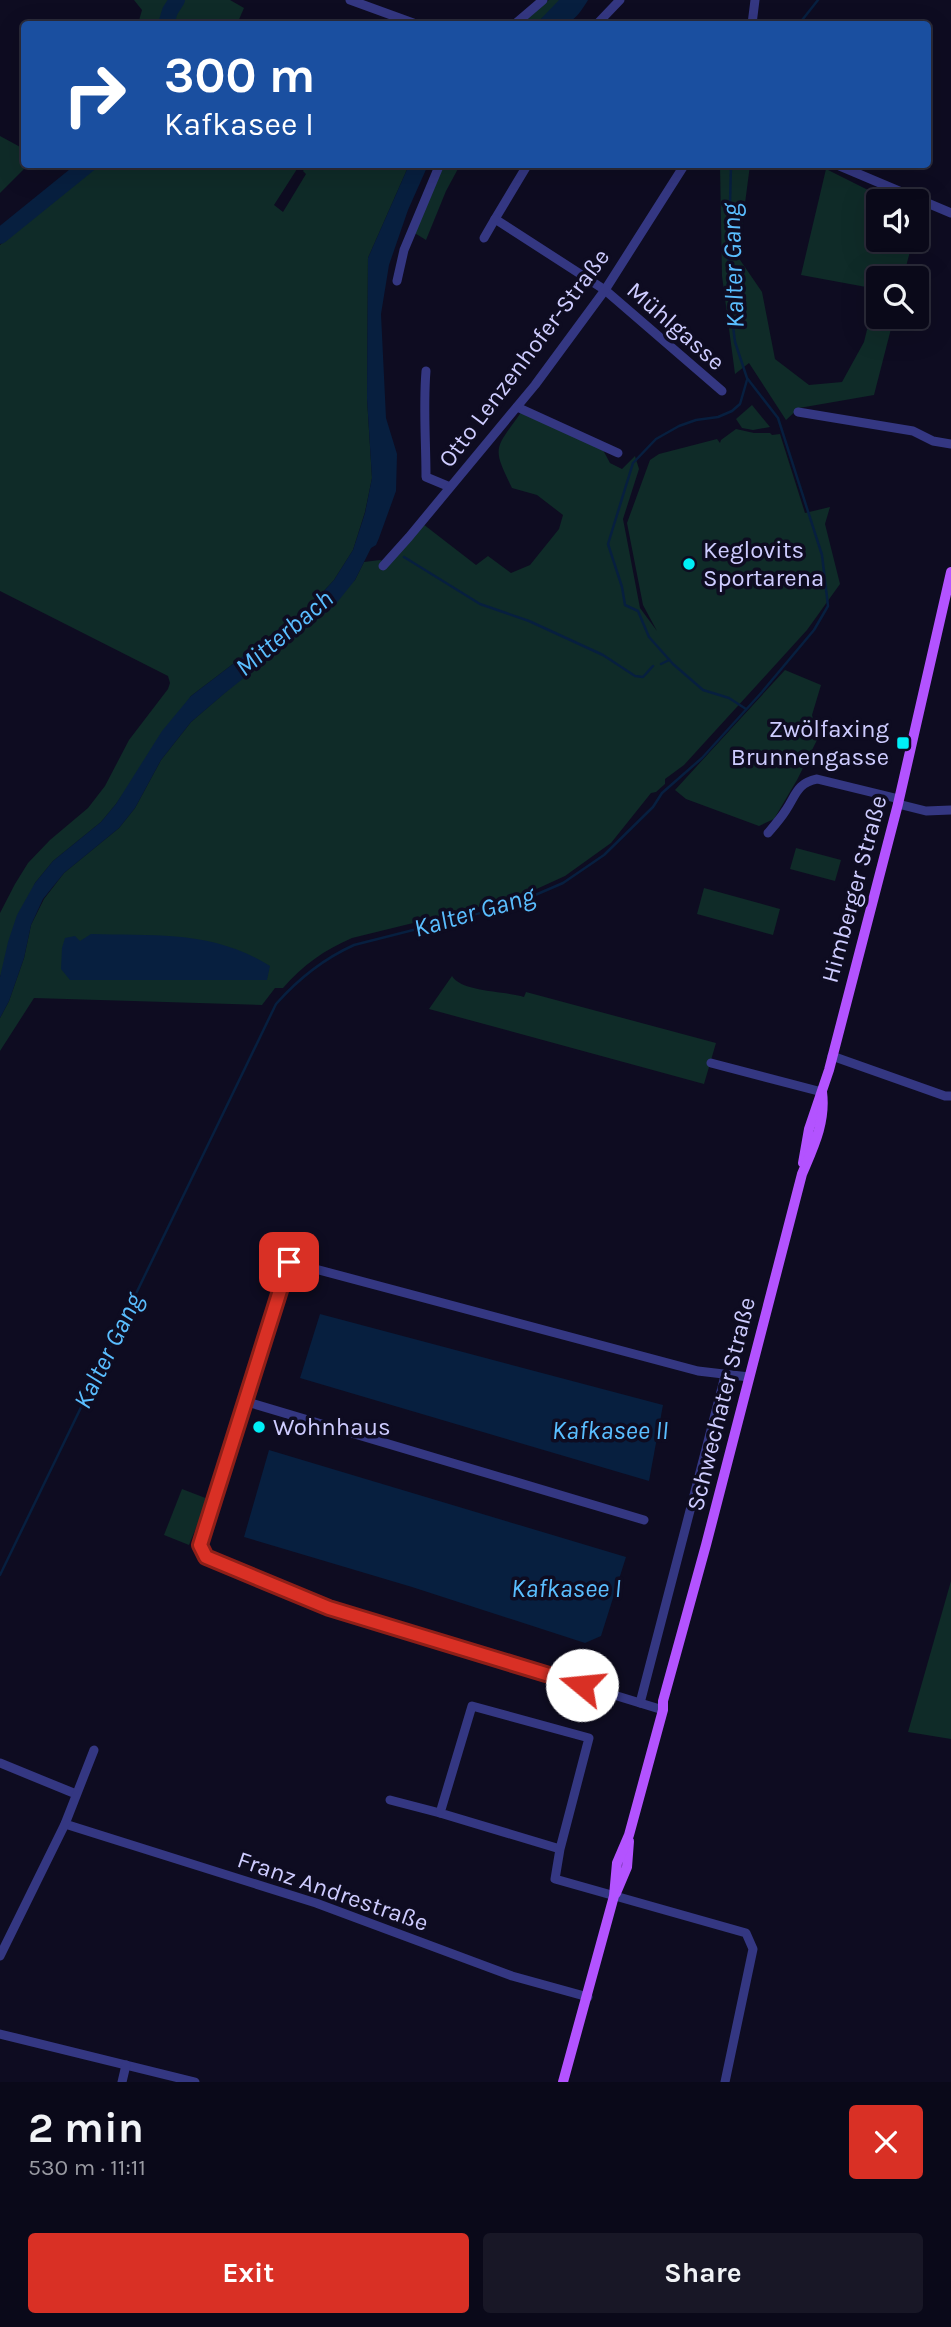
<!DOCTYPE html>
<meta charset="utf-8">
<style>
:root{--surface:#0a0919;--page:#181726;--text:#f1f3f6;--muted:#999aa2;--line:#2a2a38;--accent:#d93025}
body{margin:0;font-family:Karla,sans-serif;background:var(--page);color:var(--text);height:100vh;display:flex;flex-direction:column;font-size:26px;white-space:nowrap}
*{box-sizing:border-box;margin:0}
p{font-size:23px;color:var(--muted)}
.icon{flex:none;width:38px;height:38px;fill:none;stroke:currentColor;stroke-width:2;stroke-linecap:round;stroke-linejoin:round}
.map{position:relative;height:2082px;overflow:hidden}
.sheet{display:flex;flex-direction:column;background:var(--surface);flex:1}
.sheet>*{flex:none}
.guide{position:absolute;left:21px;top:21px;width:910px;height:147px;border-radius:7px;box-shadow:0 7px 28px #0002,0 0 0 2px var(--line);background:#1a4fa0;color:#fff;overflow:hidden}
.buttons{position:absolute;left:866px;top:189px;display:grid;gap:14px}
.buttons a{display:grid;place-items:center;width:63px;height:63px;border-radius:7px;background:var(--surface);box-shadow:0 7px 28px #0002,0 0 0 2px var(--line);font-size:35px}
.pin{position:absolute;display:grid;place-items:center;width:60px;height:60px;color:#fff;margin:-30px;border-radius:14px;box-shadow:0 4px 10px #0006}
.me{position:absolute;width:77px;margin:-38px;rotate:287deg;stroke-linejoin:round;filter:drop-shadow(0 0 5px #0008)}
.turn{display:flex;align-items:center;gap:24px;height:147px;padding:0 28px;font-size:32px}
.turn .icon{width:91px;height:91px;stroke-width:2.5}
.turn b{display:block;font-size:49px;line-height:60px}
.round{display:grid;place-items:center;flex:none;width:74px;height:74px;border-radius:7px;background:var(--page)}
.overview{display:flex;align-items:center;justify-content:space-between;height:119px;padding:0 28px}
h1{font-size:42px;font-weight:700;line-height:52px}
.button{display:flex;gap:14px;margin-top:auto;padding:14px 28px}
.button a{flex:1;height:80px;border-radius:7px;background:var(--accent);color:#fff;font-size:28px;font-weight:700;line-height:80px;text-align:center}
.button a+a{background:var(--page);color:var(--text)}
.map>svg:first-child{display:block}
</style>
<div class="map">
<svg width="951" height="2082" viewBox="0 0 951 2082">
<rect width="100%" height="100%" fill="#0e0c21"/>
<g fill="#0f2b28">
<path d="M 134,0 L 230,0 L 244,8 L 237,24 L 138,24 L 142,10 Z"/>
<path d="M 549,0 L 559,0 L 559,2 L 536,24 L 519,24 Z"/>
<path d="M 0,136 L 24,149 L 24,164 L 28,165 L 0,193 Z"/>
<path d="M 97,165 L 286,165 L 297,169 L 274,205 L 283,212 L 306,174 L 303,171 L 307,165 L 409,165 L 368,258 L 367,398 L 372,478 L 365,512 L 353,550 L 334,580 L 312,604 L 191,696 L 116,804 L 101,822 L 53,861 L 35,883 L 0,977 L 0,913 L 15,884 L 28,863 L 50,840 L 88,808 L 105,786 L 129,740 L 168,689 L 170,683 L 168,676 L 0,591 L 0,245 Z"/>
<path d="M 443,165 L 460,165 L 446,191 L 426,240 L 413,232 Z"/>
<path d="M 720,165 L 750,165 L 738,257 L 762,292 L 775,359 L 809,385 L 842,382 L 864,342 L 877,289 L 801,275 L 826,169 L 890,201 L 878,201 L 878,240 L 913,240 L 903,278 L 878,278 L 878,317 L 894,317 L 874,395 L 799,408 L 786,420 L 749,363 L 735,374 L 722,276 Z"/>
<path d="M 752,405 L 770,427 L 753,430 L 742,428 L 736,419 Z"/>
<path d="M 522,411 L 603,450 L 610,463 L 622,469 L 635,456 L 639,469 L 623,519 L 640,608 L 657,631 L 643,605 L 627,523 L 650,460 L 659,454 L 717,439 L 720,443 L 721,440 L 736,429 L 754,433 L 770,433 L 772,435 L 780,434 L 805,513 L 830,507 L 825,524 L 840,584 L 807,630 L 684,765 L 665,779 L 665,784 L 656,792 L 651,793 L 611,843 L 565,876 L 519,897 L 352,938 C 324,950 303,965 283,988 L 275,988 L 262,1005 L 34,998 L 0,1051 L 0,1018 L 9,1001 L 24,958 L 31,925 L 44,899 L 64,873 L 119,828 L 135,808 L 161,760 L 191,722 L 355,580 L 364,562 L 380,560 L 390,563 L 423,524 L 476,565 L 488,556 L 511,573 L 530,565 L 559,529 L 563,515 L 537,495 L 512,488 C 491,445 495,450 522,411 Z"/>
<path d="M 785,670 L 821,685 L 812,715 L 818,738 L 797,780 L 774,819 L 759,826 L 686,799 L 675,790 Z"/>
<path d="M 796,848 L 841,860 L 835,881 L 790,869 Z"/>
<path d="M 704,888 L 780,909 L 773,935 L 697,914 Z"/>
<path d="M 452,976 C 461,992 506,991 524,997 L 526,992 L 716,1043 L 704,1084 L 429,1009 Z"/>
<path d="M 182,1489 L 208,1499 L 189,1545 L 164,1535 Z"/>
<path d="M 951,1581 L 951,1739 L 908,1732 Z"/>
</g>
<g fill="#071f3f">
<path d="M 559,0 L 588,0 C 572,27 566,25 536,24 Z"/>
<path d="M 409,165 L 428,165 L 408,210 L 389,265 L 381,314 L 386,418 L 397,454 L 396,491 L 379,538 L 376,545 L 371,548 L 355,580 L 335,605 L 225,693 L 191,722 L 161,760 L 135,808 L 119,828 L 64,873 L 43,899 L 31,925 L 24,958 L 9,1001 L 0,1018 L 0,977 L 8,942 L 17,915 L 35,883 L 53,861 L 101,822 L 116,804 L 162,731 L 191,696 L 312,604 L 334,580 L 353,550 L 365,513 L 372,478 L 367,398 L 368,258 Z"/>
<path d="M 91,934 C 155,936 213,930 270,966 L 267,980 L 70,980 L 61,969 L 62,948 L 65,938 L 75,936 L 80,941 Z"/>
<path d="M 320,1314 L 663,1405 L 649,1481 L 300,1378 Z"/>
<path d="M 269,1450 L 626,1557 L 601,1636 L 585,1643 L 412,1587 L 244,1537 Z"/>
</g>
<g fill="none" stroke-linecap="round" stroke-linejoin="round">
<g stroke="#071f3f" stroke-width="2.5">
<path d="M 799,24 L 818,0"/>
<path d="M 404,557 L 480,604 L 529,621 L 603,655 L 635,676 L 643,677 L 653,666"/>
<path d="M 661,664 L 669,660"/>
<path d="M 746,709 L 729,698 L 703,690 L 673,664 L 649,637 L 638,611 L 625,605 L 622,587 L 608,544 L 633,463 L 656,439 L 679,426 L 696,420 L 718,417 L 732,411 L 740,404 L 747,380"/>
<path d="M 0,1575 L 276,1004 C 299,978 323,959 354,945 L 512,905 L 563,883 L 604,855 L 653,807 L 662,793 L 702,758 L 762,692 L 814,630 L 828,606 L 822,555 L 778,418 L 747,378 L 735,342 L 728,285 L 731,164"/>
</g>
<g stroke="#071f3f" stroke-width="16">
<path d="M 166,24 L 170,11 L 177,0"/>
<path d="M 0,236 L 89,164"/>
</g>
<g stroke="#343782" stroke-width="9">
<path d="M 350,0 L 416,24"/>
<path d="M 515,24 L 543,0"/>
<path d="M 597,24 L 620,0"/>
<path d="M 752,24 L 755,0"/>
<path d="M 528,164 L 495,219 L 605,290 L 722,391"/>
<path d="M 835,164 L 951,213"/>
<path d="M 484,238 L 495,219"/>
<path d="M 397,281 L 404,250 L 440,164"/>
<path d="M 426,371 C 423,407 426,441 426,477 L 450,487"/>
<path d="M 517,407 L 618,453"/>
<path d="M 798,412 L 913,431 L 933,441 L 951,444"/>
<path d="M 383,566 L 409,537 L 535,385 L 605,290 L 685,164"/>
<path d="M 898,804 L 926,811 L 951,810"/>
<path d="M 768,833 C 774,826 781,818 786,810 C 796,795 797,783 817,779 L 899,799"/>
<path d="M 832,1056 L 945,1096 L 951,1096"/>
<path d="M 711,1063 L 822,1092"/>
<path d="M 244,1401 L 644,1520"/>
<path d="M 640,1703 L 725,1376"/>
<path d="M 663,1710 L 329,1608 L 206,1557 L 200,1545 L 289,1262 L 698,1371 L 749,1377"/>
<path d="M 0,1763 L 76,1794"/>
<path d="M 390,1800 L 440,1813"/>
<path d="M 65,1824 L 316,1903 L 512,1976 L 588,1997"/>
<path d="M 560,1849 L 440,1813 L 472,1706 L 589,1738 L 560,1849 L 555,1879 L 746,1933 L 753,1949 L 725,2082"/>
<path d="M 0,1956 L 65,1824 L 94,1750"/>
<path d="M 0,2034 L 195,2082"/>
<path d="M 122,2082 L 126,2065"/>
</g>
<g stroke="#b353ff" stroke-width="10">
<path d="M 803,1163 L 809,1129 L 829,1070 L 898,804 L 951,572"/>
<path d="M 616,1893 L 627,1867 L 629,1841"/>
<path d="M 563,2082 L 614,1896 L 617,1863 L 629,1835 L 663,1710 L 663,1701 L 706,1545 L 802,1174 C 813,1148 826,1122 822,1092"/>
</g>
</g>
<g fill="none" stroke-linecap="round" stroke-linejoin="round">
<defs>
<path id="route" d="M 289,1262 L 200,1545 L 206,1557 L 329,1608 L 582,1685"/>
</defs>
<use href="#route" stroke="#8d1f18" stroke-width="18"/>
<use href="#route" stroke="#d93025" stroke-width="12"/>
</g>
<g fill="#00eff7" stroke="#0e0c21" stroke-width="2.5">
<circle cx="689" cy="564" r="7"/>
<rect x="896" y="736" width="14" height="14" rx="3.5"/>
<circle cx="259" cy="1427" r="7"/>
</g>
<g text-anchor="middle" dominant-baseline="central" stroke-width="7" stroke-linejoin="round" paint-order="stroke">
<g font-size="24" fill="#ceccff" stroke="#0e0c21">
<text transform="translate(676 326) rotate(41)">Mühlgasse</text>
<text transform="translate(524 358) rotate(-53)">Otto Lenzenhofer-Straße</text>
<text transform="translate(854 889) rotate(-75)">Himberger Straße</text>
<text transform="translate(721 1404) rotate(-76)">Schwechater Straße</text>
<text transform="translate(333 1891) rotate(19)">Franz Andrestraße</text>
</g>
<g font-size="24" fill="#ceccff" stroke="#0e0c21" text-anchor="start">
<text x="703" y="550">Keglovits<tspan x="703" dy="28">Sportarena</tspan></text>
<text x="889" y="729" text-anchor="end">Zwölfaxing<tspan x="889" dy="28">Brunnengasse</tspan></text>
<text x="273" y="1427">Wohnhaus</text>
</g>
<g font-size="26" font-style="italic" fill="#5abeff" stroke="#0e0c21">
<text transform="translate(733 266) rotate(-92)">Kalter Gang</text>
<text transform="translate(284 633) rotate(-40)">Mitterbach</text>
<text transform="translate(474 912) rotate(-16)">Kalter Gang</text>
<text transform="translate(108 1351) rotate(-64)">Kalter Gang</text>
<text x="610" y="1430">Kafkasee II</text>
<text x="566" y="1588">Kafkasee I</text>
</g>
</g>
</svg>
<div class="buttons">
<a><svg class="icon" aria-label="sound" viewBox="0 0 24 24"><path d="M4 9h4l5-4v14l-5-4H4zM17 9q2 3 0 6"/></svg></a>
<a><svg class="icon" aria-label="search" viewBox="0 0 24 24"><circle cx="10" cy="10" r="6"/><path d="M15 15l6 6"/></svg></a>
</div>
<div class="pin" style="left:289px;top:1262px;background:#d93025"><svg class="icon" aria-label="arrive" viewBox="0 0 24 24"><path d="M6 21V4h12l-3 4 3 4H6"/></svg></div>
<svg class="me" style="left:582px;top:1685px" viewBox="-20 -20 40 40"><circle r="19" fill="#fff"/><path d="M0-13L10 11 0 6-10 11z" fill="#d93025"/></svg>
<div class="guide">
<div class="turn"><svg class="icon" aria-label="right" viewBox="0 0 24 24"><path d="M7 20v-9h11M14 6l5 5-5 5"/></svg><div><b>300 m</b>Kafkasee I</div></div>
</div>
</div>
<section class="sheet">
<div class="overview"><div><h1>2 min</h1><p>530 m · 11:11</p></div><a class="round" style="background:#d93025;color:#fff"><svg class="icon" aria-label="close" viewBox="0 0 24 24"><path d="M6 6l12 12M18 6L6 18"/></svg></a></div>
<div class="button"><a>Exit</a><a>Share</a></div>
</section>
